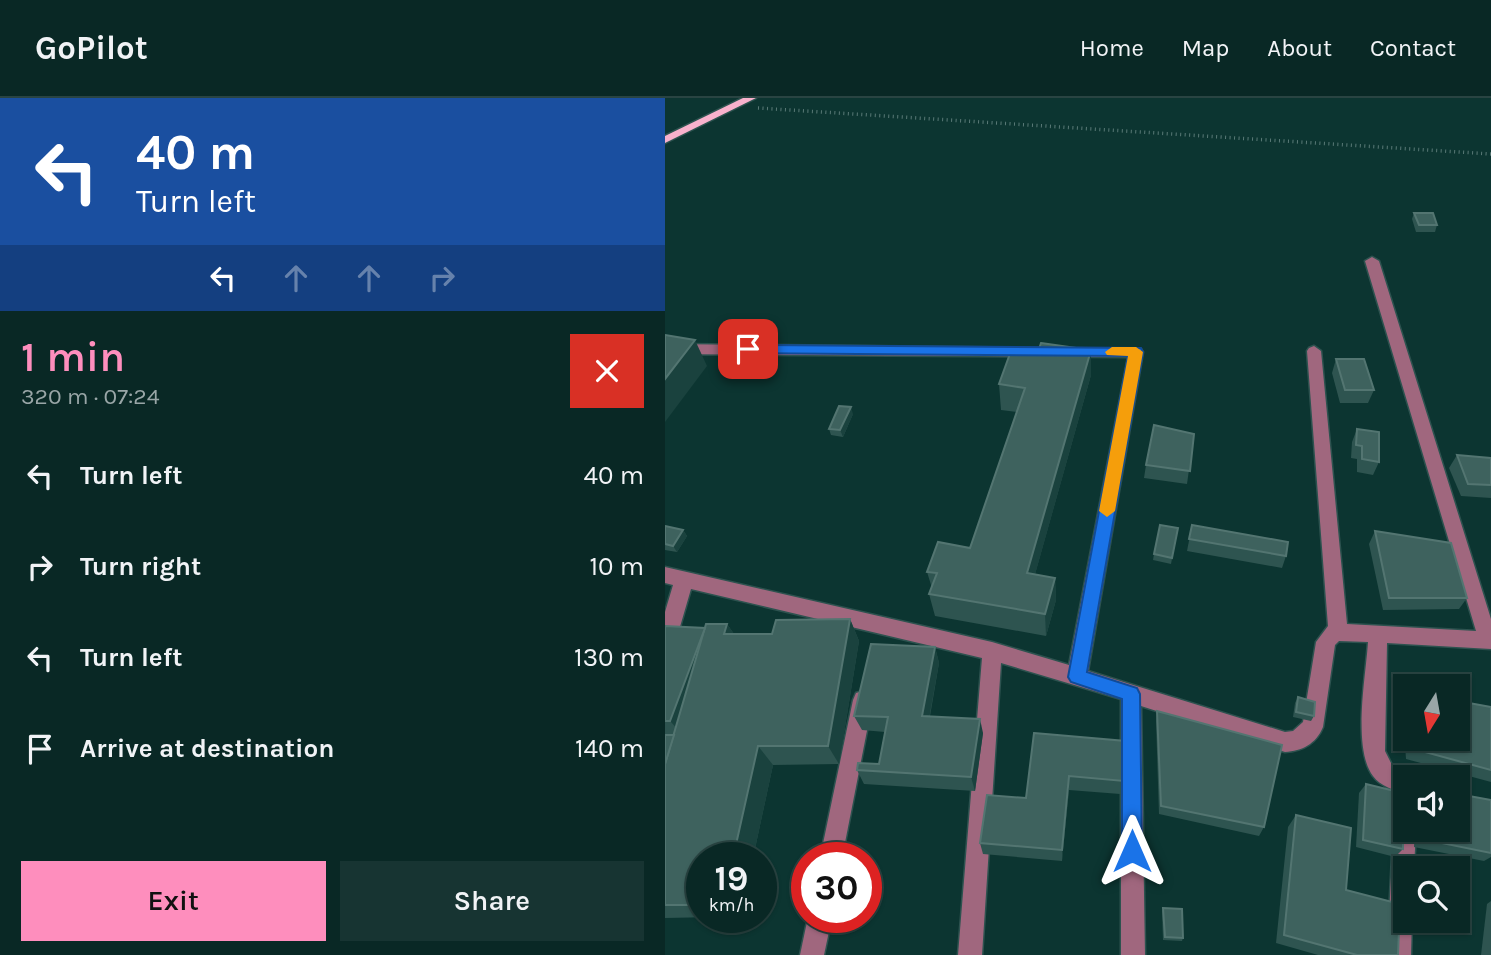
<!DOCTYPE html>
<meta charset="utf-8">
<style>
:root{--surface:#092825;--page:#173432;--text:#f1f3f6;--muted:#99a6a7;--line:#294442;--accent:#fe8ebd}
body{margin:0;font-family:Karla,sans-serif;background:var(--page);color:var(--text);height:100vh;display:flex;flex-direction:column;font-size:26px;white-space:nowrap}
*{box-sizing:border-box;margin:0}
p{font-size:23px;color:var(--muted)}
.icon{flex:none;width:38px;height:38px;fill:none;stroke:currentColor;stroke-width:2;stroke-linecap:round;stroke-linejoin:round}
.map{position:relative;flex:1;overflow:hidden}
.details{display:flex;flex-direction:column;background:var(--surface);width:665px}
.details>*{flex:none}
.hud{background:#1a4fa0;color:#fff;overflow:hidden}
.needle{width:46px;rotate:191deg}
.buttons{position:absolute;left:728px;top:576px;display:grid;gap:14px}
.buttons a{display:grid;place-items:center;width:77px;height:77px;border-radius:0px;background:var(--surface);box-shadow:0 2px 5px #0004,0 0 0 2px var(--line);font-size:35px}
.speed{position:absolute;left:21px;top:744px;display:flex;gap:14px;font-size:35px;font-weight:700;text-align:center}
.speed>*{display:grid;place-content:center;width:91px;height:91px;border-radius:50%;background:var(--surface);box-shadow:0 2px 5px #0004,0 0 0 2px var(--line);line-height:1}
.speed small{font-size:18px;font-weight:400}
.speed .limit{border:10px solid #d22;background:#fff;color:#111}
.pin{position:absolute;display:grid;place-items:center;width:60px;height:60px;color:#fff;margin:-30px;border-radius:14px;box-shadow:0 4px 10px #0006}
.me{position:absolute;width:77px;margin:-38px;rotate:0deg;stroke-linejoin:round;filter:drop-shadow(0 0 5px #0008)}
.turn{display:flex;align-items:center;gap:24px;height:147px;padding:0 21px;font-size:32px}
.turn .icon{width:91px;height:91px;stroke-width:2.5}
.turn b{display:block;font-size:49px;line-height:60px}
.lanes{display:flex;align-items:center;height:66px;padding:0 21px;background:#0003;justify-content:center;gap:35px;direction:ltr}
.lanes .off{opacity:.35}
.round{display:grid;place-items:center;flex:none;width:74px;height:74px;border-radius:0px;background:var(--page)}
.overview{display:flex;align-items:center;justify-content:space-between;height:119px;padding:0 21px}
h1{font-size:42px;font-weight:600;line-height:52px;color:var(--accent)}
.cta{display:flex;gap:14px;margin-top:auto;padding:14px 21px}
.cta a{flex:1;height:80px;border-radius:0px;background:var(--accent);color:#111;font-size:28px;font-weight:600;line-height:80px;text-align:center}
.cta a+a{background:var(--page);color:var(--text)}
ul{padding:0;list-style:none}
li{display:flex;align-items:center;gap:21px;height:91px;padding:0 21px}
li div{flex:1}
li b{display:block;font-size:26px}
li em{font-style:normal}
header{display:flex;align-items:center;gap:42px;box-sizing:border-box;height:98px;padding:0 35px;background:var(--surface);border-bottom:2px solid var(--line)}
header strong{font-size:33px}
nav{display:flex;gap:38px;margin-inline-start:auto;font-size:24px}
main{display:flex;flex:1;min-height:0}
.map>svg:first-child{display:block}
</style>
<header>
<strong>GoPilot</strong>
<nav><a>Home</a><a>Map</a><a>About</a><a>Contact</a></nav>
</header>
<main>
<section class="details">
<div class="hud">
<div class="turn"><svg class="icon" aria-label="left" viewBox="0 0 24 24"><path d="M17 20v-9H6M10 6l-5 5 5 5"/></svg><div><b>40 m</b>Turn left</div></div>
<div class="lanes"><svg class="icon" aria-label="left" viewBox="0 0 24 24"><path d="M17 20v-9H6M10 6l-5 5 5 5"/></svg><svg class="icon off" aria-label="ahead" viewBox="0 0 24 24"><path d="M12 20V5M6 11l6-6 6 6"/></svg><svg class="icon off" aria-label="ahead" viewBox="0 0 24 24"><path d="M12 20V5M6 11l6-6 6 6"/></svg><svg class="icon off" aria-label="right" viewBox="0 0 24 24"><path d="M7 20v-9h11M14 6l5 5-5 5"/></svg></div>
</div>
<div class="overview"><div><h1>1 min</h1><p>320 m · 07:24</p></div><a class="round" style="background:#d93025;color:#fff"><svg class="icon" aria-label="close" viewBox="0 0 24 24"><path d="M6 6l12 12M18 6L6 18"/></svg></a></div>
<ul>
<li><svg class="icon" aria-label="left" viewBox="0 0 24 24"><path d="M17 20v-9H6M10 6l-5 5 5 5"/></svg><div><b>Turn left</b></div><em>40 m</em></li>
<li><svg class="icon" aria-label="right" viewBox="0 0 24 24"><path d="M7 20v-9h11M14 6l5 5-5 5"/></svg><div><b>Turn right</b></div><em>10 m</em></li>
<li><svg class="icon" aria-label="left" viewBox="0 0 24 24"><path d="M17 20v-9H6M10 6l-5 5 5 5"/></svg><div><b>Turn left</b></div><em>130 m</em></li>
<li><svg class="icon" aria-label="arrive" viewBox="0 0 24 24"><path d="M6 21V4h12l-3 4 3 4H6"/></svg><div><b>Arrive at destination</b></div><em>140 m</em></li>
</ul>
<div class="cta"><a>Exit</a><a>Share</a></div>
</section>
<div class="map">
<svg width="826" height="857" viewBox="0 0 826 857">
<rect width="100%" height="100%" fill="#0c3531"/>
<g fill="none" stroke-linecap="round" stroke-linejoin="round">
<defs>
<g id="minor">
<path d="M 707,159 L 714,163 L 826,521 L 826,551 L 722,545 L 720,653 L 727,667 L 748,677 L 740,679 L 740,696 C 729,692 715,688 708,678 C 687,650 701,578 703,544 L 674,543 L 670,547 L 658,629 C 651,646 637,653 620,654 L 476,608 L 480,857 L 456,857 L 456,601 L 336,565 L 317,857 L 293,857 L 317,560 L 26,491 L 10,546 L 7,552 L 0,555 L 0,514 L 8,487 L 0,485 L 0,469 L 327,544 L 404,567 L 463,259 L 0,256 L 0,246 L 476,251 L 478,254 L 423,573 L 620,634 L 628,633 L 638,624 L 651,544 L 663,528 L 642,253 L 644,250 L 649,248 L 656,253 L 682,526 L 811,533 L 700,163 Z"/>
<path d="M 198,593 L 205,595 L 208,602 L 177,760 L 155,760 L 188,602 L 191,595 Z"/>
<path d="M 740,709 L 740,732 L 751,732 L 749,770 L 740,770 L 740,822 L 747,822 L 746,857 L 722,857 L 729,720 L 732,712 Z"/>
<path d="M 143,819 L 167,819 L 159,857 L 135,857 Z"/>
</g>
<path id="major" d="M 78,0 L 91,0 L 0,45 L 0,38 Z"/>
</defs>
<use href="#minor" stroke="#2d524f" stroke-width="3"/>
<use href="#major" stroke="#2d524f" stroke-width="3"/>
<path stroke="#5a7a77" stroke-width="3.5" stroke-dasharray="1 3.5" stroke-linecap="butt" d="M 93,10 L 826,56"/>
<use href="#minor" fill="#a0677e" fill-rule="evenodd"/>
<use href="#major" fill="#f8b1cc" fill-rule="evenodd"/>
</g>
<g fill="#2e5450">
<path d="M 749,115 L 772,127 L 770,134 L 751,134 L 747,121 Z"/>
<path d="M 671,261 L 709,292 L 703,305 L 675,305 L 667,275 Z"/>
<path d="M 426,277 L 370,476 L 390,480 L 391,502 L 381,538 L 270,518 L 264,496 L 267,490 L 262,474 L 305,450 L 352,314 L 336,312 L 334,286 Z"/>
<path d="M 188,316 L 178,339 L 166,337 L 164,331 Z"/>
<path d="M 692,331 L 714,364 L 708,377 L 692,374 L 692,361 L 686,360 L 687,344 Z"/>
<path d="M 529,336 L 522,386 L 479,380 L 481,367 Z"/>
<path d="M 792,357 L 826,360 L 826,400 L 796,398 L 784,370 Z"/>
<path d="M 527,427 L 621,458 L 617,470 L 522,453 Z"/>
<path d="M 0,428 L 18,432 L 22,438 L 12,454 L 0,452 Z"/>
<path d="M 513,430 L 506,466 L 488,462 L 489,456 Z"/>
<path d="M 710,433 L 802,500 L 794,511 L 718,512 L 704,446 Z"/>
<path d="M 185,521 L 194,543 L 174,666 L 108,667 L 88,760 L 37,760 L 37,819 L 50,819 L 0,820 L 0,528 L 40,530 L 62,526 L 69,536 L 107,536 Z"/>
<path d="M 270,549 L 274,565 L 265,618 L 318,635 L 310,693 L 199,686 L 192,672 L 214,666 L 220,634 L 197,632 L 189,618 Z"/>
<path d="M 633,599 L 649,618 L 646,623 L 628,619 L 630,605 Z"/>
<path d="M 740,599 L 740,640 L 793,640 L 826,609 L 826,684 L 741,661 L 737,604 Z"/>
<path d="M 492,613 L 599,729 L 594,738 L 494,716 L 491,623 Z"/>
<path d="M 369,635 L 470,684 L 468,697 L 404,692 L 397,763 L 318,756 L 315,745 L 361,700 Z"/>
<path d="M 701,686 L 738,751 L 730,759 L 691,749 L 694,695 Z"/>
<path d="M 826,702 L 826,759 L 819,763 L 749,749 L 750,732 L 793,732 Z"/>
<path d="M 631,717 L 681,792 L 733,857 L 653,857 L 611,845 L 623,729 Z"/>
<path d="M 826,803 L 826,857 L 816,857 L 822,806 Z"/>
<path d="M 498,810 L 518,840 L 517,843 L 498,842 L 497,813 Z"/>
</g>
<g fill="#1a423e">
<path d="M 30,242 L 42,268 L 0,324 L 0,281 Z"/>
<path d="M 426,252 L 426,277 L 364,498 L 362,475 Z"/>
<path d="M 186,309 L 188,316 L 178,339 L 175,332 Z"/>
<path d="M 18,432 L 22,438 L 12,454 L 8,448 Z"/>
<path d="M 390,480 L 391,502 L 381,538 L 380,516 Z"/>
<path d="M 185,521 L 194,543 L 174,666 L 163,648 Z"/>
<path d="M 62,526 L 77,547 L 59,536 Z"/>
<path d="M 40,530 L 18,637 L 5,623 Z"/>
<path d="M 270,549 L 274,565 L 262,632 L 257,618 Z"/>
<path d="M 315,621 L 318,635 L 310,693 L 306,679 Z"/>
<path d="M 93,648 L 108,667 L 88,760 L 68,760 Z"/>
<path d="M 404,678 L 404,692 L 397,763 L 397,752 Z"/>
</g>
<g fill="#3e625e" stroke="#537571" stroke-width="2">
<path d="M 749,115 L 768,115 L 772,127 L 754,127 Z"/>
<path d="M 0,237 L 30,242 L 0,281 Z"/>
<path d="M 376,245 L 426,252 L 362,475 L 390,480 L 380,516 L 264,496 L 272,475 L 262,474 L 273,444 L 305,450 L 360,290 L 334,286 L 347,250 L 373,254 Z"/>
<path d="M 671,261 L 699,261 L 709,292 L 680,292 Z"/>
<path d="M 174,308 L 186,309 L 175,332 L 164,331 Z"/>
<path d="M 489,327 L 529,336 L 525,373 L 481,367 Z"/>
<path d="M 692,331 L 714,334 L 714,364 L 697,361 L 697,348 L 691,347 Z"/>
<path d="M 792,357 L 826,360 L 826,387 L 803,386 Z"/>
<path d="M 495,427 L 513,430 L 507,460 L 489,456 Z"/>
<path d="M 527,427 L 623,444 L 621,458 L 524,441 Z"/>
<path d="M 0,428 L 18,432 L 8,448 L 0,446 Z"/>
<path d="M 710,433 L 786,445 L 802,500 L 724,500 Z"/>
<path d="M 185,521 L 163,648 L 93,648 L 68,760 L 37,760 L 37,807 L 0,807 L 0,666 L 41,526 L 62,526 L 59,536 L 107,536 L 111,522 Z"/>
<path d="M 0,528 L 40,530 L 5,623 L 0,623 Z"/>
<path d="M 206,546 L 270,549 L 257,618 L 315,621 L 306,679 L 192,672 L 193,665 L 214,666 L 223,619 L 189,618 Z"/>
<path d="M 633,599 L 650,604 L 649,618 L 631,614 Z"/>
<path d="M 793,603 L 826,609 L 826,672 L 749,651 L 748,640 L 793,640 Z"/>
<path d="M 492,613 L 617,647 L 599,729 L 496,708 Z"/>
<path d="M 369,635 L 472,644 L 470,684 L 404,678 L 397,752 L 315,745 L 322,697 L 361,700 Z"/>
<path d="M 0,637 L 9,637 L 0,666 Z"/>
<path d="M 701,686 L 738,695 L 738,751 L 698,742 Z"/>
<path d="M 793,696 L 826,702 L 826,755 L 757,741 L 758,732 L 793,732 Z"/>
<path d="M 631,717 L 686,730 L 681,792 L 735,806 L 733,857 L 692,857 L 619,837 Z"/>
<path d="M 498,810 L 517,811 L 518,840 L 500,839 Z"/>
</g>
<path fill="#1a73e8" stroke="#114b97" stroke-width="2" d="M 83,247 L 476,250 L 478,254 L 422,574 L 472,590 L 475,596 L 477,753 L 474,760 L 467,763 L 460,760 L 457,753 L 457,601 L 406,584 L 403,579 L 463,258 L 78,255 L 76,251 Z"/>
<path fill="#f59e0b" d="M 447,249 L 471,249 L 478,254 L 450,413 L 442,419 L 434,413 L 463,258 L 442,257 L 440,254 Z"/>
</svg>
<div class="buttons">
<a><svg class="needle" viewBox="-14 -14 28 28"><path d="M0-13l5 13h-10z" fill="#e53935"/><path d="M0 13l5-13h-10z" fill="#99a6a7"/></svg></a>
<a><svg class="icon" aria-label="sound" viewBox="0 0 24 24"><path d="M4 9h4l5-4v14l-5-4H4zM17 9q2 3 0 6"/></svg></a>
<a><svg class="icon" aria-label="search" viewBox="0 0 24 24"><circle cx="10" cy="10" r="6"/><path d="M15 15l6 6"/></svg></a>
</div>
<div class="speed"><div>19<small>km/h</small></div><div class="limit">30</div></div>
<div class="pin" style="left:83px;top:251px;background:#d93025"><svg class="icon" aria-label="arrive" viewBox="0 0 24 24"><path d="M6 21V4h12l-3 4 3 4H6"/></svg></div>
<svg class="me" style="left:467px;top:753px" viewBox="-20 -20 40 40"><path d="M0-17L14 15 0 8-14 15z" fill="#1a73e8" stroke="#fff" stroke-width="4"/></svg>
</div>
</main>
